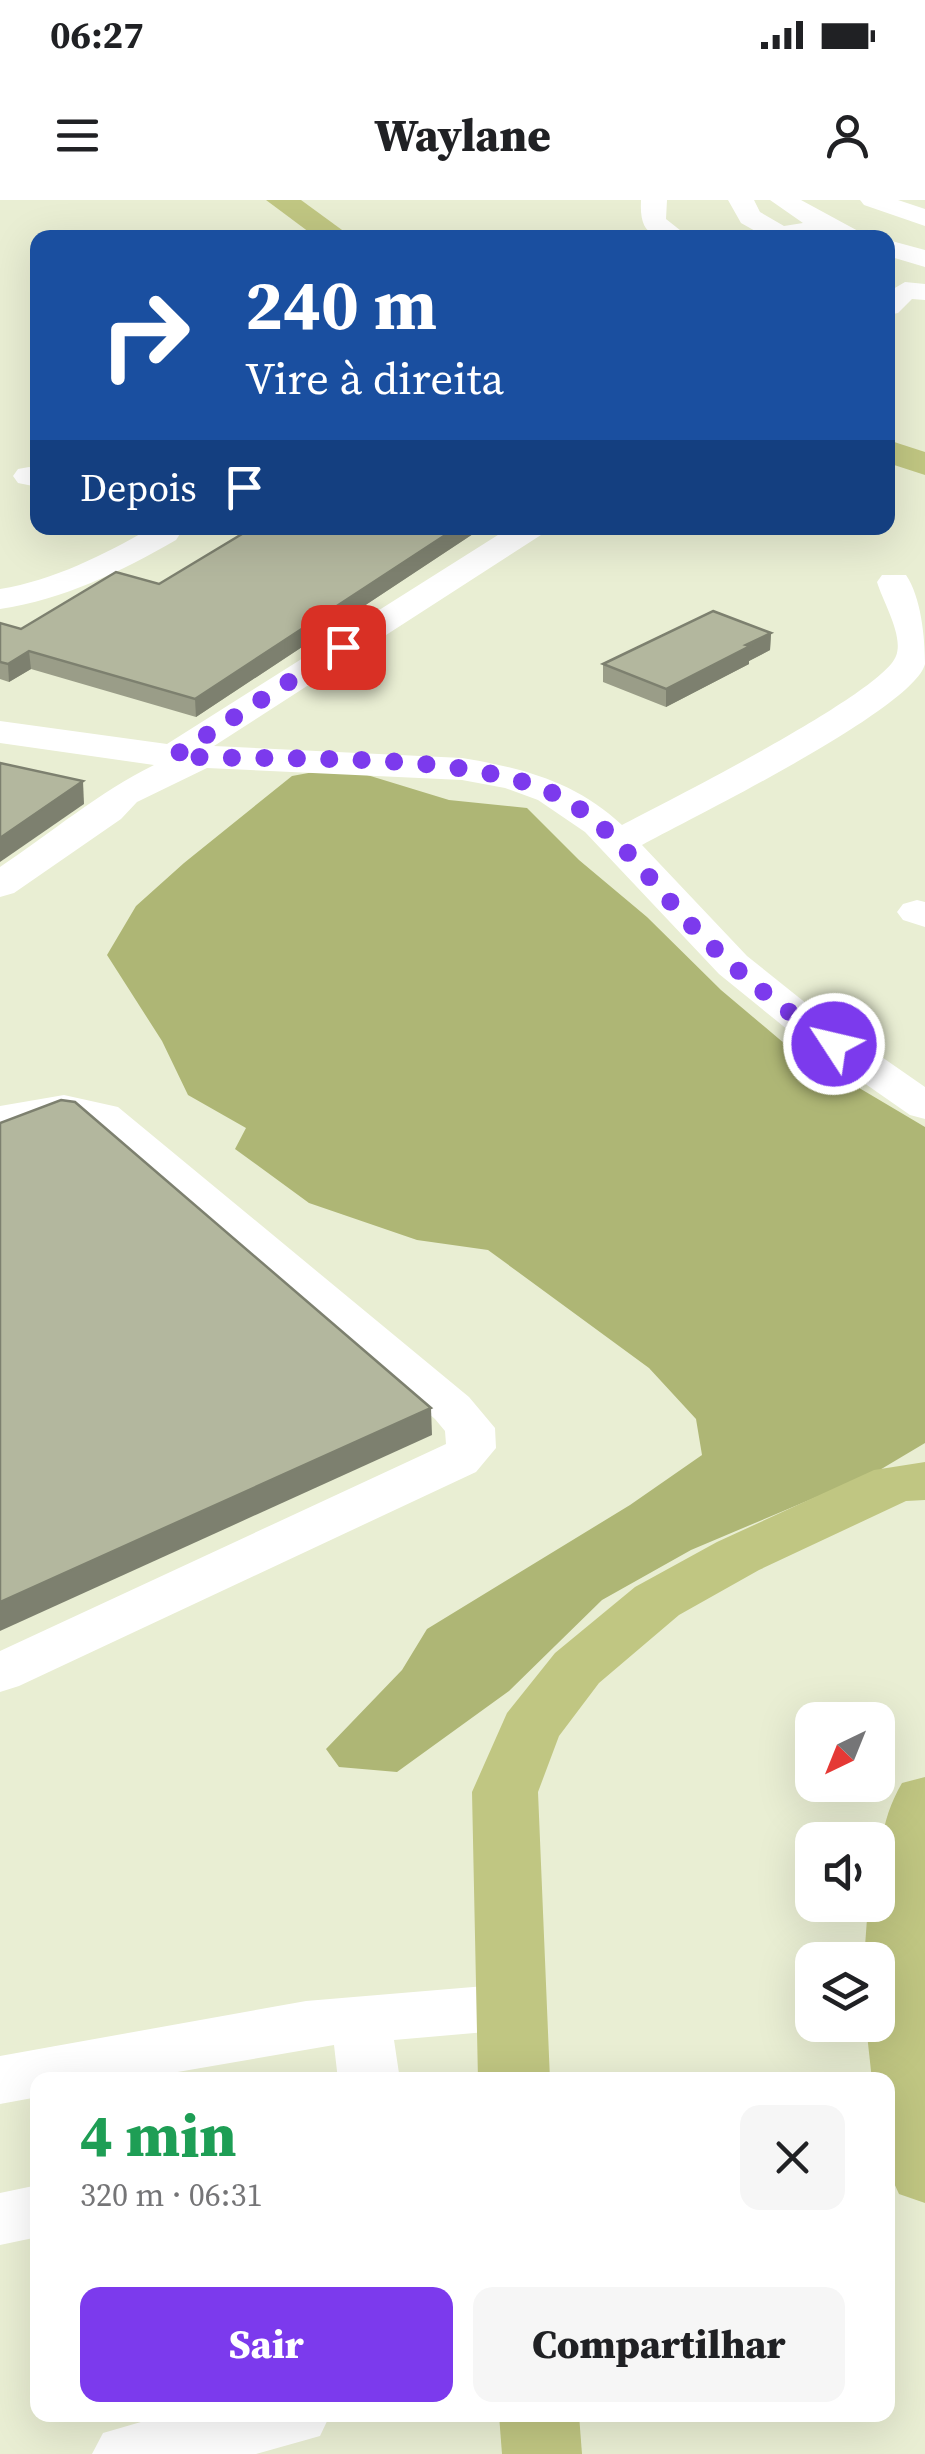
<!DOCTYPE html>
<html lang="pt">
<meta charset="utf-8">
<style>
:root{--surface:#fff;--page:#f6f6f6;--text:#202124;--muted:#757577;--accent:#7c3aed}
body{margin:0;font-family:"Source Serif 4",serif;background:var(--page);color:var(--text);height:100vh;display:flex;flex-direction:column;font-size:38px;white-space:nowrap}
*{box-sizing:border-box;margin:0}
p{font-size:32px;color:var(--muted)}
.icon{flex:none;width:55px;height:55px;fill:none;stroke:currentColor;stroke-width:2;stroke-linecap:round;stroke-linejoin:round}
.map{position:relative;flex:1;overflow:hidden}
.details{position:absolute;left:30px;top:1872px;width:865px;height:350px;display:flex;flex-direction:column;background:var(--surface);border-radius:20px;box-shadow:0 10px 40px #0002}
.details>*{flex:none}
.banner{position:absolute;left:30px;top:30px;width:865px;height:305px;border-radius:20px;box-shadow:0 10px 40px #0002;background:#1a4fa0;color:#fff;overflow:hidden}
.needle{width:65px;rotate:223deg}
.controls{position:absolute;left:795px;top:1502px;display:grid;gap:20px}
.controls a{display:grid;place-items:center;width:100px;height:100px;border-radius:20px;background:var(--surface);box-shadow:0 10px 40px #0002;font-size:50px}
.pin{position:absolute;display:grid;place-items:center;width:85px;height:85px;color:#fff;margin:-42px;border-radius:20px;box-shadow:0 5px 15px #0006}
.me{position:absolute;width:110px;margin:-55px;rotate:305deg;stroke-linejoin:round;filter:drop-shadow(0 0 8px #0008)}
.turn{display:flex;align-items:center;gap:35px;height:210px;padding:0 50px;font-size:45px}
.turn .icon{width:130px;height:130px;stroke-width:2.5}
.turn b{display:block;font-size:70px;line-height:85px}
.then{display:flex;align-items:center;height:95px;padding:0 50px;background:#0003;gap:20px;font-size:38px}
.round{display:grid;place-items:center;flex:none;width:105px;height:105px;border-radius:20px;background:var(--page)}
.overview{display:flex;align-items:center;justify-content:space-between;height:170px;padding:0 50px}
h1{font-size:60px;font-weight:800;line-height:75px;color:#1e9e55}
.action{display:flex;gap:20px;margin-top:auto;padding:20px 50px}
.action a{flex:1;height:115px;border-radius:20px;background:var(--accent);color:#fff;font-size:40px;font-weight:800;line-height:115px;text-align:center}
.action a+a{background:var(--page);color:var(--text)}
.status{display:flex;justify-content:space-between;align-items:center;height:70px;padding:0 50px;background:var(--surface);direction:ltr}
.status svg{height:28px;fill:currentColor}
header{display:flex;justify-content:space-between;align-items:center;height:130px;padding:0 50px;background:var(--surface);font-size:45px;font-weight:800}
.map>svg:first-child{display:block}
</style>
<div class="status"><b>06:27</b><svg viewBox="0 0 49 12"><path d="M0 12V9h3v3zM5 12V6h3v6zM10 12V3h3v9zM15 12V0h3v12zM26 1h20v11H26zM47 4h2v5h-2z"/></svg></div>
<header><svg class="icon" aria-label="menu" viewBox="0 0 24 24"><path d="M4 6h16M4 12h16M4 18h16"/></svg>Waylane<svg class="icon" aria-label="person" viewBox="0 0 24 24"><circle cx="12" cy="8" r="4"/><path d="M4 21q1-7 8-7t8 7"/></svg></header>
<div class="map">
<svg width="925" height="2254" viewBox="0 0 925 2254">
<rect width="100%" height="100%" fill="#e9eed3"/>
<path fill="#aeb675" d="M 341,567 L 449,600 L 527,608 L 579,660 L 647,717 L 721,790 L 785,844 L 925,927 L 925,1243 L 878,1271 L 691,1350 L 602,1400 L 509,1491 L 397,1572 L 339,1567 L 326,1549 L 402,1470 L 427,1429 L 630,1305 L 702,1255 L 696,1219 L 649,1168 L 488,1050 L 417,1040 L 309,1003 L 235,949 L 246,928 L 188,895 L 162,841 L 107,755 L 136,706 L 184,663 L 292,576 Z"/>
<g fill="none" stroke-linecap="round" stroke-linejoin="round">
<g fill="#fff" fill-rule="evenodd">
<path d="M 641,0 L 667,0 L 666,19 L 690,38 C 656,38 639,39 641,0 Z"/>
<path d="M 728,0 L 754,0 L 760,12 L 784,26 L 803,23 L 770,0 L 801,0 L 871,38 L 825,34 L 752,38 L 757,32 L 741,23 Z"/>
<path d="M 860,0 L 898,0 L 925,9 L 925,26 L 864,5 Z"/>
<path d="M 888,40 L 925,50 L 925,67 L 888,56 Z"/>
<path d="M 905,82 L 925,84 L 925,100 L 912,99 L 898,113 L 888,115 L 888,92 Z"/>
<path d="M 29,267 L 38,269 L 38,287 L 18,283 L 13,276 L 18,269 Z"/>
<path d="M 151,328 L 184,328 L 176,340 C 120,372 65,399 0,409 L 0,389 C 55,380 103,355 151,328 Z"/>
<path d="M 509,328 L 546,328 L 541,335 L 214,546 L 462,558 C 523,568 576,582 622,625 C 666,602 883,493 896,456 C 904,436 883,402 877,382 L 882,375 L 906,375 C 921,397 925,437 925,464 C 914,509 690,619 642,645 L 747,756 L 817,812 L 925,887 L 925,919 L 910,915 L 788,830 L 719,774 L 585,632 L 538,600 L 505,588 L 462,580 L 207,568 L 137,602 L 121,619 L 14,693 L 0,697 L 0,667 C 51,633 99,592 154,565 L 0,543 L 0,521 L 167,544 Z"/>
<path d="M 917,700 L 925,702 L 925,727 L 903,720 L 897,712 L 903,704 Z"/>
<path d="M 64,895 L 118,907 L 469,1197 L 495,1228 L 496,1248 L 476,1272 L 19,1486 L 0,1492 L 0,1451 L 446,1244 L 445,1231 L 435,1219 L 88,925 L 52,921 L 0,933 L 0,906 Z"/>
<path d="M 509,1784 L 530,1791 L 539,1807 L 530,1823 L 509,1830 L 394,1840 L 400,1880 L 338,1880 L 334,1845 L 131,1880 L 38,1880 L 38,1897 L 0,1904 L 0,1856 L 306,1801 Z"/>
<path d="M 38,1985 L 38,2037 L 0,2045 L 0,1993 Z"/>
<path d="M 165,2215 L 330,2215 L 320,2236 L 256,2254 L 92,2254 L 103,2233 Z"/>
</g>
<g fill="#c0c682" fill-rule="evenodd">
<path d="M 266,0 L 301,0 L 353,38 L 317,38 Z"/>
<path d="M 888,240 L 925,252 L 925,275 L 888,263 Z"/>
<path d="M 925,1262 L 925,1300 L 906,1301 L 759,1370 L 679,1415 L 599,1483 L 559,1536 L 538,1592 L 550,1880 L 478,1880 L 472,1592 L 507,1513 L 555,1453 L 635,1387 L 717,1342 L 874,1270 Z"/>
<path d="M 925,1577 L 925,2003 L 899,1994 L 888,1970 L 888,1880 L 872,1880 L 866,1825 L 878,1825 L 878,1760 L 864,1760 L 868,1705 L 878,1705 C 878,1661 879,1622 902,1583 Z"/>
<path d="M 499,2215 L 579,2215 L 582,2254 L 502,2254 Z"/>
</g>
</g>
<g fill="#9a9d88">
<path d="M 252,328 L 482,328 L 196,517 L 31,469 L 9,482 L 0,479 L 0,423 L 21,429 L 159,384 Z"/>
<path d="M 771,433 L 770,450 L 749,461 L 749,464 L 666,507 L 603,482 L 603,464 Z"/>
</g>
<g fill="#7d806f">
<path d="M 456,328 L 482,328 L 196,517 L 195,499 Z"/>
<path d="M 771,433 L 770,450 L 749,461 L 749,464 L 666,507 L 666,489 Z"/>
<path d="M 29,451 L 31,469 L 9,482 L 8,464 Z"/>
<path d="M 83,581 L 84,604 L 0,662 L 0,638 Z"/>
<path d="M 431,1208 L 432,1235 L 0,1431 L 0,1402 Z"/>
</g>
<g fill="#b3b79e" stroke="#7d806f" stroke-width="2.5">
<path d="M 252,328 L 456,328 L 195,499 L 29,451 L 8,464 L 0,462 L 0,423 L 21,429 L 116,372 L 159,384 Z"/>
<path d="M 713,411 L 771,433 L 746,445 L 750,446 L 666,489 L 603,464 Z"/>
<path d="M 0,563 L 83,581 L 0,638 Z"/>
<path d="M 61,900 L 75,902 L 431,1208 L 0,1402 L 0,923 Z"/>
</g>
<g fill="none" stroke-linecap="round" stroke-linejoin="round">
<path stroke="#7c3aed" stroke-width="18" stroke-dasharray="0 32.4" d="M 343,447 L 174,556 C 280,562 484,547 571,603 C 619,634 655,687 694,728 C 736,772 784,810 834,844"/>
</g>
</svg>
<div class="controls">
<a><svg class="needle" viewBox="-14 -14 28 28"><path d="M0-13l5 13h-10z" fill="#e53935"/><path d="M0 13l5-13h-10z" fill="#757577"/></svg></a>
<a><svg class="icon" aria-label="sound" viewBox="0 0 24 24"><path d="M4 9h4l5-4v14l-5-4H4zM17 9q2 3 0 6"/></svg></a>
<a><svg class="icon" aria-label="layers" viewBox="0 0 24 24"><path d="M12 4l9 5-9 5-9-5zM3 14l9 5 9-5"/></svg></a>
</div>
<div class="pin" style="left:343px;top:447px;background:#d93025"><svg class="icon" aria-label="arrive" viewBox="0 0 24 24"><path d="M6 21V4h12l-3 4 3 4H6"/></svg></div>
<svg class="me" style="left:834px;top:844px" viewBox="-20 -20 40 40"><circle r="17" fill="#7c3aed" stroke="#fff" stroke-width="3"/><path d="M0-11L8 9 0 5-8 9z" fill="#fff"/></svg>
<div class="banner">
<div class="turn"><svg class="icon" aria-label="right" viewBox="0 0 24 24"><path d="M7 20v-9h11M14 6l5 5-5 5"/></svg><div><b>240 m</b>Vire à direita</div></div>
<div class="then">Depois<svg class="icon" aria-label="arrive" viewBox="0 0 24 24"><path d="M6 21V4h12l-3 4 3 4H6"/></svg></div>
</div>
<section class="details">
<div class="overview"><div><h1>4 min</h1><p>320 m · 06:31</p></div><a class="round"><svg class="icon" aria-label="close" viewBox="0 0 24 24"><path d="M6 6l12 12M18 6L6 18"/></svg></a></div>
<div class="action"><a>Sair</a><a>Compartilhar</a></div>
</section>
</div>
